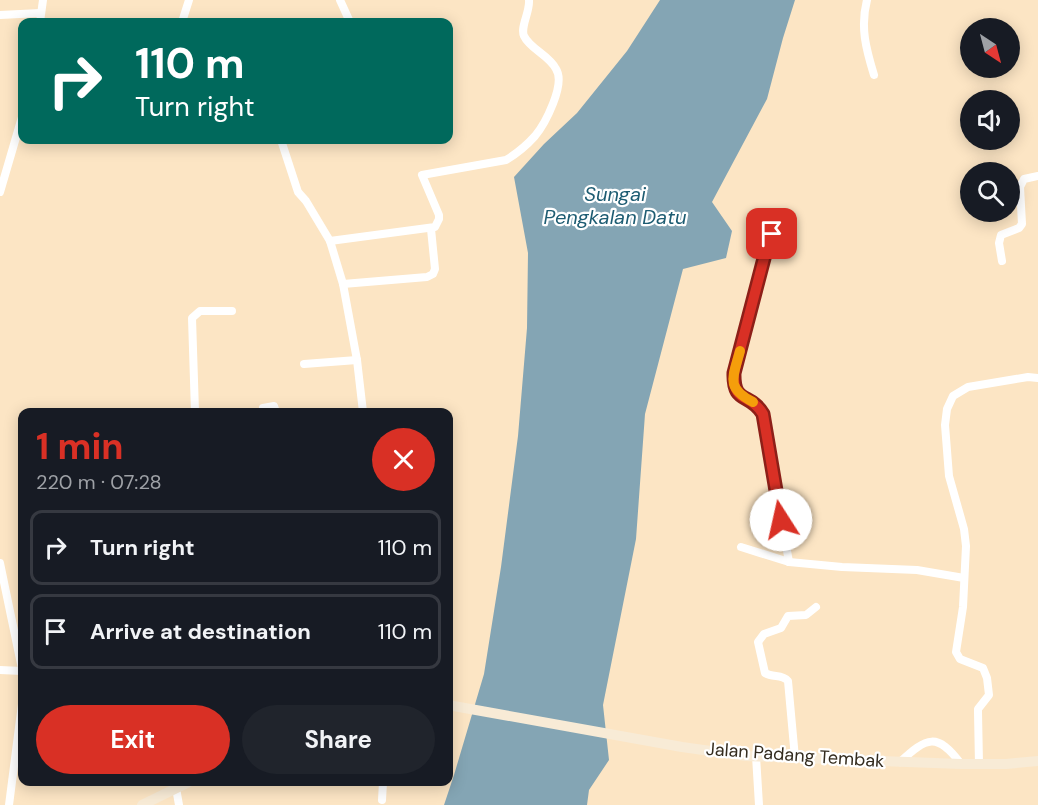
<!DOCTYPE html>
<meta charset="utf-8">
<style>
:root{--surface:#171b24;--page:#20242c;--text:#f1f3f6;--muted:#9ea1a6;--line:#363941;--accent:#d93025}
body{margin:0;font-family:"DM Sans",sans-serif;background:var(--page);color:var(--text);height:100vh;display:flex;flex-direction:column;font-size:22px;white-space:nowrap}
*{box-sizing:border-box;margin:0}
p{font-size:20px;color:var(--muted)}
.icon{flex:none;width:33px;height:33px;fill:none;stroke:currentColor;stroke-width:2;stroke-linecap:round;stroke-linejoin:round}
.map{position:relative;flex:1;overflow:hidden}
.sheet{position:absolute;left:18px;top:408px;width:435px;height:378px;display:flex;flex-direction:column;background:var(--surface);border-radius:12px;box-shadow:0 3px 15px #0003}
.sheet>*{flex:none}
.banner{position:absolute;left:18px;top:18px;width:435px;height:126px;border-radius:12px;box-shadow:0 3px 15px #0003;background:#00695c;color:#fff;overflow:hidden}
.needle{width:39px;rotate:144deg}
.fabs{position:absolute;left:960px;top:18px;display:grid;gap:12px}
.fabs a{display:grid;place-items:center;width:60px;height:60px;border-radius:50%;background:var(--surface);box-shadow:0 3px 15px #0003;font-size:30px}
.pin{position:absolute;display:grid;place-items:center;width:51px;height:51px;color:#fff;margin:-26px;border-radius:12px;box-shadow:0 3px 9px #0006}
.me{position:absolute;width:66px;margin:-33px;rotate:350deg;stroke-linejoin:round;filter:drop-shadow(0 0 4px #0008)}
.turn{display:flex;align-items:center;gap:21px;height:126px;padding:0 18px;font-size:27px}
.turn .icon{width:78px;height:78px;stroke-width:2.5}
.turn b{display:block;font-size:42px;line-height:51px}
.round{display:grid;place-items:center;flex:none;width:63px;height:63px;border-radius:32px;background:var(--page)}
.overview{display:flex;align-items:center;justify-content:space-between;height:102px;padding:0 18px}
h1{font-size:36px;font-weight:700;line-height:45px;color:var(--accent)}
.button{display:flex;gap:12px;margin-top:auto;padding:12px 18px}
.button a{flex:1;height:69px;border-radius:36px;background:var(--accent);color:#fff;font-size:24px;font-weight:700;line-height:69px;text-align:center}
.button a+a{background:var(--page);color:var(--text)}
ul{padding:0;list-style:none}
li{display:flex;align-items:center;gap:18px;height:75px;margin:0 12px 9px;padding:0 6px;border:3px solid var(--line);border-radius:12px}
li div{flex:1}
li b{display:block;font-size:22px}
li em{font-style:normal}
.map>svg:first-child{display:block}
</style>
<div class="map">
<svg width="1038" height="805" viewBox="0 0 1038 805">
<rect width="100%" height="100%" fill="#fce5c4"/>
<path fill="#84a5b4" d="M 660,0 L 795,0 L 783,38 L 767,99 L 712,202 L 732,231 L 726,258 L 683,269 L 645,414 L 636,539 L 603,705 L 609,760 L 589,790 L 587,805 L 444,805 L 454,775 L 484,674 L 501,567 L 518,436 L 527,328 L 528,253 L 514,177 L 544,144 L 577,113 L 627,51 Z"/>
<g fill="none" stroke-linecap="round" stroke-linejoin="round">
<g stroke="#fff" stroke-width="8">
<path d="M 340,0 L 350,22"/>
<path d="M 867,0 C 860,27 866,49 874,75"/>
<path d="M 0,15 L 40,13"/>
<path d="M 40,22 L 43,0"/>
<path d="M 182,22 L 189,0"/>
<path d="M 281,140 L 298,192 L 306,201 L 330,241 L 343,284 L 357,360 L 363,412"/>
<path d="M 0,192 L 22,117"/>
<path d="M 783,225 L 772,234 L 768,243 L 734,373 C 733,405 750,392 763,414 L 789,562"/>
<path d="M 330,241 L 435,227 L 439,219 L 439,215 L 422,175 L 506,160 C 516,154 527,145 535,136 C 545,124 566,84 556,69 C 549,55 530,49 524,36 C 520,27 530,12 529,0"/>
<path d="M 1002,261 L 999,243 L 1001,235 L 1019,228 L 1022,224 L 1020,187 L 1024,179 L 1038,176"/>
<path d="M 343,284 L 427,277 L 433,274 L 435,269 L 431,229"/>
<path d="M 304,364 L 357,360"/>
<path d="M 263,408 L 274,406 L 276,412"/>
<path d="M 195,412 L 192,318 L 200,311 L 232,311"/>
<path d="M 741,547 L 789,562 L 842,567 L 917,570 L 964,578"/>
<path d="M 0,563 L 22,669"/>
<path d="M 0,670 L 22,671"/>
<path d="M 756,756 L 759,805"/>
<path d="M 795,758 L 788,681 C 782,674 773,678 765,673 L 758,642 L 764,634 L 781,628 L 788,616 L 806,615 L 816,607"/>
<path d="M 900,762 C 927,737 937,732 961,764"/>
<path d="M 979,764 L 978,712 L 978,709 L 989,695 L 987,678 L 983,668 L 960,659 L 956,652 L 963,607 L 966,546 L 964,529 L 949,476 L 945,425 L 947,409 L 953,396 L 968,387 L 1028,377 L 1038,378"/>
<path d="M 176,788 L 179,805"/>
<path d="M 382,800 L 383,782"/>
<path d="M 9,805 L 22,704"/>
</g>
<g stroke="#f8ebd6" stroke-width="10">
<path d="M 448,705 L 682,747 L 746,756 L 961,764 L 1006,764 L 1038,761"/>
<path d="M 142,805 L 189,782"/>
</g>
</g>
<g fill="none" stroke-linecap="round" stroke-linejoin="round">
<defs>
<path id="route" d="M 772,234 L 768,243 L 734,373 C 733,405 750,392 763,414 L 781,520"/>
</defs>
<use href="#route" stroke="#8d1f18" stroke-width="15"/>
<use href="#route" stroke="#d93025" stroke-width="10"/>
<path stroke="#f59e0b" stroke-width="10" d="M 740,351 C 733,377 725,388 753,402"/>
</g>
<g text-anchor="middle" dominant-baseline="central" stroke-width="4.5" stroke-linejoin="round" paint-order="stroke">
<g font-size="18" fill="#342c1f" stroke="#fff">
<text transform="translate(795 755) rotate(4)">Jalan Padang Tembak</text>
</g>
<g font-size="20" font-style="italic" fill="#1d5c72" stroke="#fff">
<text x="615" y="194">Sungai<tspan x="615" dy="23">Pengkalan Datu</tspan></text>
</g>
</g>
</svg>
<div class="fabs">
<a><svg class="needle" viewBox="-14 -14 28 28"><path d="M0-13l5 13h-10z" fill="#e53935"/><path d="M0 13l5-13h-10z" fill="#9ea1a6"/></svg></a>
<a><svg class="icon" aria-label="sound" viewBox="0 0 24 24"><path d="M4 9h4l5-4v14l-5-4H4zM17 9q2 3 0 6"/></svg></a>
<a><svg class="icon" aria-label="search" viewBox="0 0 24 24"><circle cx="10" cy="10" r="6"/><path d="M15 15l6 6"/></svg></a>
</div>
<div class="pin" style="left:772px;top:234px;background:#d93025"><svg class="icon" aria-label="arrive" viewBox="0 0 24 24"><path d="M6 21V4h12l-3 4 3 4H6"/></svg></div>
<svg class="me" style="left:781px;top:520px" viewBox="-20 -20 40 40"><circle r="19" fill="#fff"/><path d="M0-13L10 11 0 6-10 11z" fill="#d93025"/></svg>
<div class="banner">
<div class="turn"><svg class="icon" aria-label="right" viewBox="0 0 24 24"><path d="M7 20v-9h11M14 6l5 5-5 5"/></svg><div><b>110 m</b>Turn right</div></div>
</div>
<section class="sheet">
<div class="overview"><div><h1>1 min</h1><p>220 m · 07:28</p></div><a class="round" style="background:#d93025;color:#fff"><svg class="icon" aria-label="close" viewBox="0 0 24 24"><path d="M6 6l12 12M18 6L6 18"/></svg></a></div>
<ul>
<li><svg class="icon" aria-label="right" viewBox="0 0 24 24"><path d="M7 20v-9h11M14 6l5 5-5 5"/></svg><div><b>Turn right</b></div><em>110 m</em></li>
<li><svg class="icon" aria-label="arrive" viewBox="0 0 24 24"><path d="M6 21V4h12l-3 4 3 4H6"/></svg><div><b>Arrive at destination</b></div><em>110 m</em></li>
</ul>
<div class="button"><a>Exit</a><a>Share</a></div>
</section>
</div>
